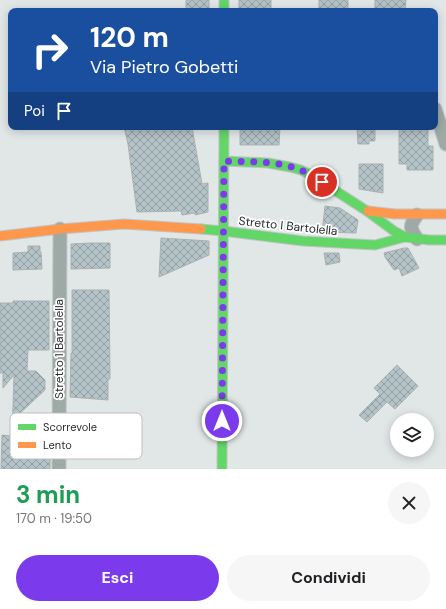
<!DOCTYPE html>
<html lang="it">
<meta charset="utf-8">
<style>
:root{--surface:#fff;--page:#f6f6f6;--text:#202124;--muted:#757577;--accent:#7c3aed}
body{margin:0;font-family:"DM Sans",sans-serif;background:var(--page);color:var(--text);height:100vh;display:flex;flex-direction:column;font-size:15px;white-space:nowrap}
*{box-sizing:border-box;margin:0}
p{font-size:13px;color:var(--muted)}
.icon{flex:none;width:22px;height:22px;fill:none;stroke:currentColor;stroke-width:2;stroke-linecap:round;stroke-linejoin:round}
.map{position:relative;height:469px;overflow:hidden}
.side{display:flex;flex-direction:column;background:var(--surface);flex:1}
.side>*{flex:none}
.banner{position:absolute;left:8px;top:8px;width:430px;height:122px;border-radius:8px;box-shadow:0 2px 10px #0003;background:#1a4fa0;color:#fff;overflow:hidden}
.buttons{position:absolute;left:390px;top:413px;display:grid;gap:8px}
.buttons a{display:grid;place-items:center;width:44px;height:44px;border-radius:50%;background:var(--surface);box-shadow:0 2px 10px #0003;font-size:20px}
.pin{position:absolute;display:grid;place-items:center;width:34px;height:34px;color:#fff;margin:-17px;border:2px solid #fff;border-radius:50%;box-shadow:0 1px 4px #0007}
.me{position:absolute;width:44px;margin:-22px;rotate:0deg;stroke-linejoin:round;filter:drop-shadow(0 0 3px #0008)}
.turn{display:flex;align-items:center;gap:14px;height:84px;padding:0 16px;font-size:18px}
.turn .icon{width:52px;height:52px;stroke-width:2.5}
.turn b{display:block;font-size:28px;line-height:34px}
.then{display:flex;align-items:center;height:38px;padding:0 16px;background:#0003;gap:8px;font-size:15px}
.round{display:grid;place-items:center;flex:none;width:42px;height:42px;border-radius:21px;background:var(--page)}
.head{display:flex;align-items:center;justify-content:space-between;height:68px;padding:0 16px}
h1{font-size:24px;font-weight:700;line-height:30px;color:#1e9e55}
.action{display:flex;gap:8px;margin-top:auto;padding:8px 16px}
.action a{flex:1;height:46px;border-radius:24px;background:var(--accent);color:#fff;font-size:16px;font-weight:700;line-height:46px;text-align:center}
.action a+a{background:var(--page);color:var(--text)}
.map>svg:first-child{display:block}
</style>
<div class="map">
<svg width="446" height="469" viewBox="0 0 446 469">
<defs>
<pattern id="building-cross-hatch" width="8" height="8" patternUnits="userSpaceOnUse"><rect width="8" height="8" fill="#b4c3c7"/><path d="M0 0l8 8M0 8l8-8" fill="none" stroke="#929fa2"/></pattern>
</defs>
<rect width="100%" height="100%" fill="#e1e6e6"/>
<g fill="url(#building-cross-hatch)" stroke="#acb0b0">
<rect x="186" y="0" width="23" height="11"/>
<rect x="239" y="0" width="32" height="11"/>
<rect x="319" y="0" width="29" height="11"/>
<path d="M 375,0 L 406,0 L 405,11 L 375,11 Z"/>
<path d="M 124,127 L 148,127 L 149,130 L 167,127 L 192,127 L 202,184 L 208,183 L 208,212 L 195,215 L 195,213 L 182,215 L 181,211 L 137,212 L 128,144 Z"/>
<path d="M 240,127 L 280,127 L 279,145 L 240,145 Z"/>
<path d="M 357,127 L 375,127 L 375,141 L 369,141 L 369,144 L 358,144 Z"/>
<path d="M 399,127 L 422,127 L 422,130 L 428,130 L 428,146 L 433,146 L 433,170 L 407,170 L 407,164 L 399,164 Z"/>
<path d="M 359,164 L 383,164 L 383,193 L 359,189 Z"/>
<path d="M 325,206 L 340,208 L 358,220 L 356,233 L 322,232 Z"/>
<path d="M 161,238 L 209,241 L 209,255 L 159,277 Z"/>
<path d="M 90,243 L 110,243 L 110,268 L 71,269 L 71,244 Z"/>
<path d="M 28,246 L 40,246 L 40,252 L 41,252 L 42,269 L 13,270 L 13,253 L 28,252 Z"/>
<path d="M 404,248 L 408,248 L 419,268 L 402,276 L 399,268 L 394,270 L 385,257 L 384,253 Z"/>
<path d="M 324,253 L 339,253 L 340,262 L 326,265 Z"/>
<path d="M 72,290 L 109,290 L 110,379 L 108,379 L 108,400 L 70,397 L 71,353 L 72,353 Z"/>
<path d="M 13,301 L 49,301 L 49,350 L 28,350 L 27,371 L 36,371 L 45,380 L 45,390 L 18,415 L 51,416 L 50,469 L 1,469 L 2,435 L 12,436 L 14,375 L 3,388 L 3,373 L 0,373 L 0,303 L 13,303 Z"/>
<path d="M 397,365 L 418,386 L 395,409 L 387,402 L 367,422 L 359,415 L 380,394 L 374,388 Z"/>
</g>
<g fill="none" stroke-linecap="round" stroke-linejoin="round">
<defs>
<g id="street">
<path d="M 435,109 L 446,144"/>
<path d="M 417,215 C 409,226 410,228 417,239"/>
<path d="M 59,469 L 60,229"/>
</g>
<g id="fast">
<path d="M 224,0 L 224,11"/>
<path d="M 224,161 L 268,163 L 290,167 L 301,170 L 311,175 L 367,211 L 394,231 L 405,237 L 429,240 L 446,240"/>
<path d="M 201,229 L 223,231 L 303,241 L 375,245 L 405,237"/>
<path d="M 222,469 L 224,127"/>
</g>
<g id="slow">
<path d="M 368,211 L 395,214 L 446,214"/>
<path d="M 0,236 L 60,229 L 124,224 L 201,229"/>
</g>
</defs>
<use href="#street" stroke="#c0c4c4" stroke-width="15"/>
<use href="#fast" stroke="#c0c4c4" stroke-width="11"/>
<use href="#slow" stroke="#c0c4c4" stroke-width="11"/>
<use href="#street" stroke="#9daaa6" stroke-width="13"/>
<use href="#fast" stroke="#63d668" stroke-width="9"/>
<use href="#slow" stroke="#ff974d" stroke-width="9"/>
</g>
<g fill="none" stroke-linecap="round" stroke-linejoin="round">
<path stroke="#7c3aed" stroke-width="7" stroke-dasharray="0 12.6" d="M 222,421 L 224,161 C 250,162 279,160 303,171 C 310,174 316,178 322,182"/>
</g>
<g text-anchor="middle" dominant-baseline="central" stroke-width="3.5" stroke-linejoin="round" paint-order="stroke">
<g font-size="12" fill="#272b2b" stroke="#fff">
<text transform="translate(288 226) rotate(6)">Stretto I Bartolella</text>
<text transform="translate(59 349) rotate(-90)">Stretto 1 Bartolella</text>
</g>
</g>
<rect x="10" y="413" width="132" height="46" rx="6" fill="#fff" stroke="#bebfbf" stroke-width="1"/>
<rect x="18" y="424" width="18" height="6" fill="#63d668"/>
<rect x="18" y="442" width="18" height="6" fill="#ff974d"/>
<g font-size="11" fill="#272b2b">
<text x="43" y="431">Scorrevole</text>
<text x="43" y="449">Lento</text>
</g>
</svg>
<div class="buttons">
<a><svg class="icon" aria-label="layers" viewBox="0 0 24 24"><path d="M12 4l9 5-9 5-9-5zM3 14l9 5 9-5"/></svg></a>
</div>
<div class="pin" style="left:322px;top:182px;background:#d93025"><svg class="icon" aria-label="arrive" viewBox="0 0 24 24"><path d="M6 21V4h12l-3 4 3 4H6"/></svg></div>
<svg class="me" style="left:222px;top:421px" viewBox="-20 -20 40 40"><circle r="17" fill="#7c3aed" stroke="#fff" stroke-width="3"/><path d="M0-11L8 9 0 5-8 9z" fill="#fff"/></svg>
<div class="banner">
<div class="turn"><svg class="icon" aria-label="right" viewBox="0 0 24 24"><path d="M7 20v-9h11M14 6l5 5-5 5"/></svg><div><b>120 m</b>Via Pietro Gobetti</div></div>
<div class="then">Poi<svg class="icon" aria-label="arrive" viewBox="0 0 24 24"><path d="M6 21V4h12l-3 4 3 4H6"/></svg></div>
</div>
</div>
<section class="side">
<div class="head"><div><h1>3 min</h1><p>170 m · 19:50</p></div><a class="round"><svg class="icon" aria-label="close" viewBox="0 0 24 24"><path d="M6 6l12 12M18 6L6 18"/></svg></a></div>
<div class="action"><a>Esci</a><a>Condividi</a></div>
</section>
